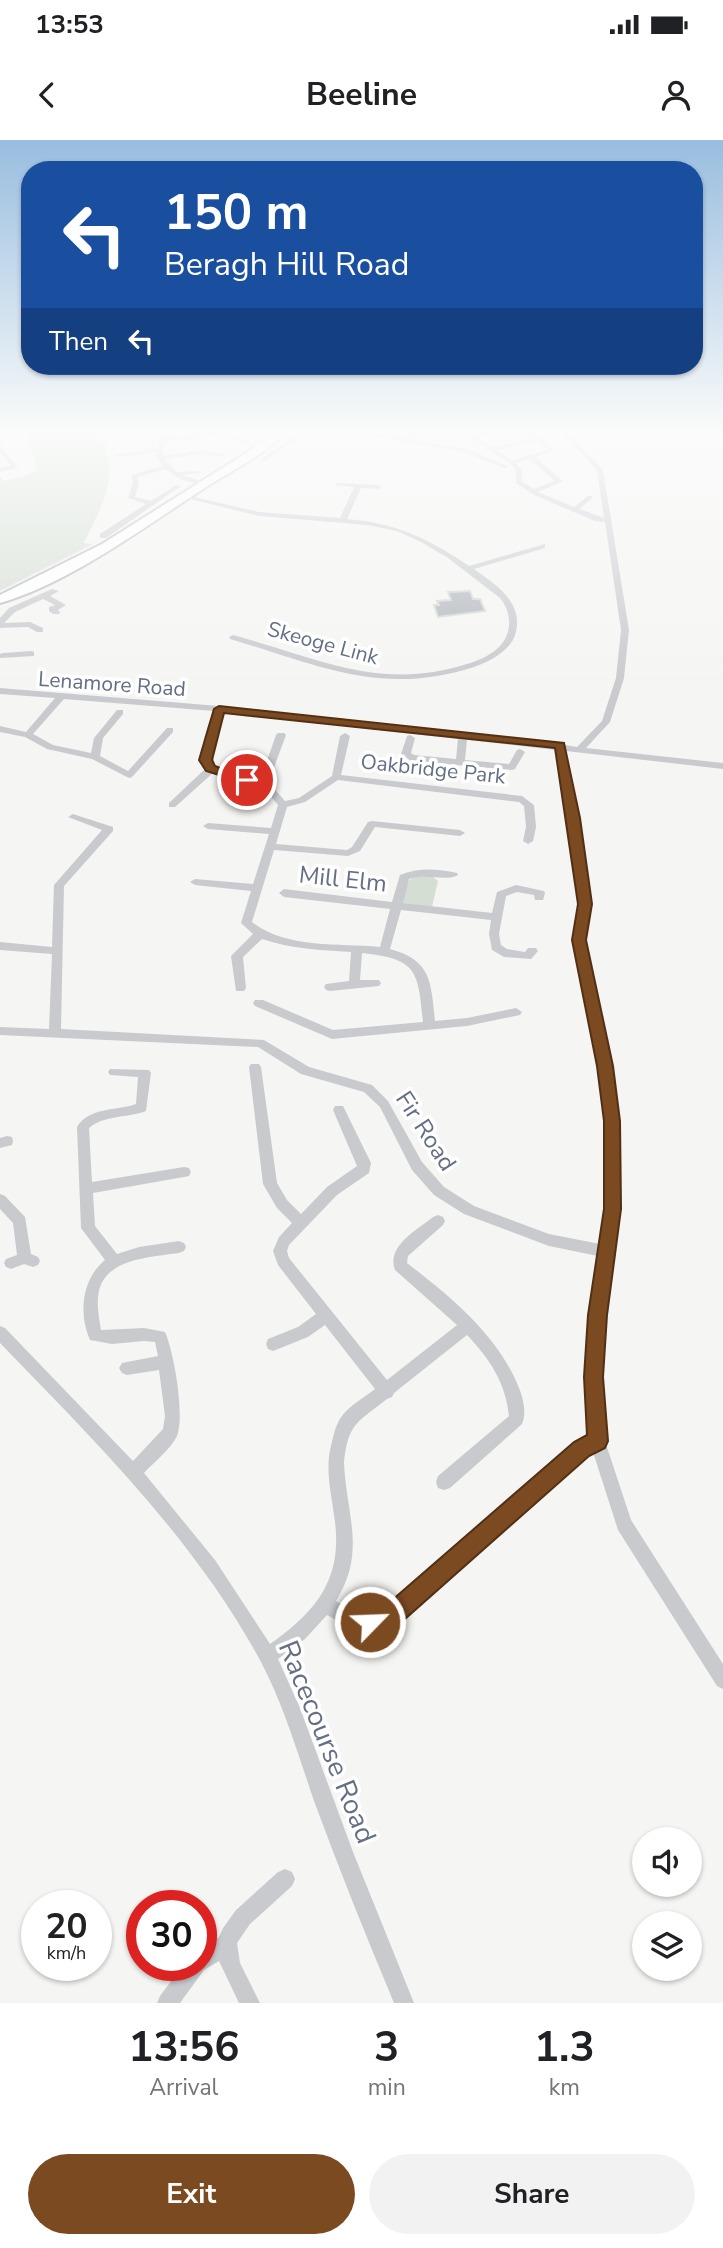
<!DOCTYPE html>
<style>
:root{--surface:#fff;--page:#f2f2f2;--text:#202124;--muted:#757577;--accent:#7c4a21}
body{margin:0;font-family:"Nunito Sans",sans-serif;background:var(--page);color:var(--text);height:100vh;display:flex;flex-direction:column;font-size:26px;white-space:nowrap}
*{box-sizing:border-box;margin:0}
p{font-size:23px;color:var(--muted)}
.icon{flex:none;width:38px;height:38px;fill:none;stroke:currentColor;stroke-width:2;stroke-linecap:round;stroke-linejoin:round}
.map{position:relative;height:1863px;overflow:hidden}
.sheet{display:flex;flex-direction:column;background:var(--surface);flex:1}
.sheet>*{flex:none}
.hud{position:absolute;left:21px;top:21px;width:682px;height:214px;border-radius:28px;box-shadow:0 2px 5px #0004;background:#1a4fa0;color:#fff;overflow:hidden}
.controls{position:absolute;left:632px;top:1687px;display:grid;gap:14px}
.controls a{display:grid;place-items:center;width:70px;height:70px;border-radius:50%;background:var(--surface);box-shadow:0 2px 5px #0004;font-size:35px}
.speed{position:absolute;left:21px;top:1750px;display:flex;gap:14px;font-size:35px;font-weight:700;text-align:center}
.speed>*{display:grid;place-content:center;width:91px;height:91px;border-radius:50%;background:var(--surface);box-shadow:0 2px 5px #0004;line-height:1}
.speed small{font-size:18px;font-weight:400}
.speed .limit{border:10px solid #d22;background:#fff;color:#111}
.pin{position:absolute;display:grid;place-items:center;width:60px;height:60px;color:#fff;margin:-30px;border:4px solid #fff;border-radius:50%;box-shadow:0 2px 7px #0007}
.me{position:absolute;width:77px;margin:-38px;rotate:66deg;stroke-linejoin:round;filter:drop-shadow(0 0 5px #0008)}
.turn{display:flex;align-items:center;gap:24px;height:147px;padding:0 28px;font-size:32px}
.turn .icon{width:91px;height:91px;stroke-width:2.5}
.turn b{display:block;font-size:49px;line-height:60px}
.then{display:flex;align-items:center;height:66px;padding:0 28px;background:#0003;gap:14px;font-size:26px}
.eta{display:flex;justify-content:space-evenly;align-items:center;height:119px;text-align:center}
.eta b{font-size:42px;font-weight:700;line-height:49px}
.cta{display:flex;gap:14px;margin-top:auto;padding:14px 28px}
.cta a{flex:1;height:80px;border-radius:42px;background:var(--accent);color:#fff;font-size:28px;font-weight:700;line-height:80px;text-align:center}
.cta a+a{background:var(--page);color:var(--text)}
.status{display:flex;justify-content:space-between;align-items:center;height:49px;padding:0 35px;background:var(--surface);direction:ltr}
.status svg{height:19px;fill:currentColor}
header{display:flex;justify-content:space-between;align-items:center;height:91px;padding:0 28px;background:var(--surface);font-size:32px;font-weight:700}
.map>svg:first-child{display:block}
</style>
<div class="status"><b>13:53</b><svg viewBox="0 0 49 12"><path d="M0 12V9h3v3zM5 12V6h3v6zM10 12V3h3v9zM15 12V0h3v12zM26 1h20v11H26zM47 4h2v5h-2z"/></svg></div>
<header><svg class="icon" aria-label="back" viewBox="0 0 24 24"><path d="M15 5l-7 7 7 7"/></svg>Beeline<svg class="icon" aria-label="person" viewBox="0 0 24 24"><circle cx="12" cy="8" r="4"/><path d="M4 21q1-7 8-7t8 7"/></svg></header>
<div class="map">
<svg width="723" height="1863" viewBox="0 0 723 1863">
<rect width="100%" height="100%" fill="#f5f6f3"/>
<g fill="#d5ded3">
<path d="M 28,289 L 95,289 C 124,328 103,364 84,403 L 93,404 L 0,451 L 0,337 L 4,341 L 28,335 L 37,330 L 29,300 L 32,297 Z"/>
<path d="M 416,736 L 433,737 L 438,741 L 432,767 L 403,763 L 406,742 Z"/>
</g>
<path fill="#b1b6bd" stroke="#d7d8d5" stroke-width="2" d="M 470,451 L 473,459 L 480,459 L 485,471 L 438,477 L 434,465 L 439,465 L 437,461 L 451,460 L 448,452 Z"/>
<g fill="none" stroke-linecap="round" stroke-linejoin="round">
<defs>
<path id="highway" d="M 279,289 L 290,289 C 267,314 234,329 206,347 C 146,386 68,444 0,463 L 0,455 L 102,404 L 243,315 Z"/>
</defs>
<use href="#highway" stroke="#babbbf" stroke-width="4"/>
<g fill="#c8cace" fill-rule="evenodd">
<path d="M 142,289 C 153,289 164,296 175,296 C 193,297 210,289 227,289 L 221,292 L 247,301 L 244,303 L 215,294 L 195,299 L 169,300 L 162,310 L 163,316 L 200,310 L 227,315 L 224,317 L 200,314 L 165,319 L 177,332 L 201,331 L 201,333 L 183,335 L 206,343 L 207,344 L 204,346 L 180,339 L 166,329 L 137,337 L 139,343 L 135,357 L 151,361 L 176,345 L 181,346 L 106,398 L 100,398 L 100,394 L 146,364 L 128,358 L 133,343 L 131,335 L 163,326 L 157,318 L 156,312 L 118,317 L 115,315 L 157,308 L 164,299 L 147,293 L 118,299 L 115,297 Z"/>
<path d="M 244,289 L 255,289 L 260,291 L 257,293 Z"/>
<path d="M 304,289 L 311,289 L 265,321 L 261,321 L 261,319 Z"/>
<path d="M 369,289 L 375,289 L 375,294 L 408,299 L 413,289 L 419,289 L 414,300 L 468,309 L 509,327 L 504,328 L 464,312 L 370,296 Z"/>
<path d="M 457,289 L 464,289 L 472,294 L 499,289 L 510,289 L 476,297 L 492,307 L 534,298 L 524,289 L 530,289 L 555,311 L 535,317 L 563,341 L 538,352 L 574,367 L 588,356 L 592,356 L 592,358 L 580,369 L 604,378 L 597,330 L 558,289 L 564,289 L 603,330 L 629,490 L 624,538 L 610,582 L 586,608 L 723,623 L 723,629 L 566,611 L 589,753 L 585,800 L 611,926 L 618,981 L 619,1069 L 604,1175 L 602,1237 L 605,1301 L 631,1380 L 723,1524 L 723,1549 L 717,1546 L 618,1390 L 593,1312 L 395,1484 C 372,1494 348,1487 327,1475 L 305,1499 L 278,1519 L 300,1568 L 353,1712 L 414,1863 L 394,1863 C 366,1796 339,1729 314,1661 C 298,1614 284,1566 261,1522 C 196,1401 95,1301 0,1203 L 0,1186 L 5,1188 L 133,1321 L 163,1289 L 165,1276 L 159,1230 L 127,1235 L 122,1233 L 119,1228 L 122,1223 L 158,1216 L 155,1202 L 144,1201 L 112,1204 L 90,1200 C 78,1173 82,1139 105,1120 L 81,1088 L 77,987 C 89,967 116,971 136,964 L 138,937 L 110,935 L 108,932 L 110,929 L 149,930 L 151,933 L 146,971 C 128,978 104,975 89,988 L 92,1042 L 184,1027 L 189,1028 L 191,1032 L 189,1036 L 184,1037 L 93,1053 L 95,1086 L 117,1114 L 139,1107 L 179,1101 L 184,1103 L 186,1107 L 184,1111 L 179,1113 C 153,1117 106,1118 99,1151 C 96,1164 99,1177 101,1190 L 144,1188 L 165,1192 C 174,1212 185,1276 177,1296 C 171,1309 154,1322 144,1333 L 215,1420 L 270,1504 C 319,1470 344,1436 334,1375 C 331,1352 325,1328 331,1306 C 333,1297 336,1283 342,1276 C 350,1265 365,1257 375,1249 L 325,1185 L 308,1197 L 273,1211 L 268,1209 L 266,1204 L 268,1199 L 298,1187 L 316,1174 L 278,1125 L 273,1111 L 279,1097 L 292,1083 L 277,1068 L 263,1044 L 249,927 L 251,924 L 259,924 L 261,927 L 277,1043 L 287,1060 L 301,1074 L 327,1047 L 357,1026 L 333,970 L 335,966 L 343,966 L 371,1023 L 369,1033 L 337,1055 L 289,1105 L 287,1111 L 289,1118 L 387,1240 L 457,1185 L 395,1130 C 386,1106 417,1090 433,1077 L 438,1075 L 443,1077 L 445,1081 L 443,1085 L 408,1116 L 407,1123 C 451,1157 498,1195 519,1248 C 523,1258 527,1273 522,1284 L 450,1348 L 444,1350 L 438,1348 L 436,1342 L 438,1336 L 509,1276 C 506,1243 489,1218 467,1195 L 394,1253 L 392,1257 L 387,1259 C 358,1282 348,1283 344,1322 C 346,1375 367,1411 336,1461 C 352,1471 367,1473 385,1470 L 576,1303 L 589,1297 L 586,1237 L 590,1175 L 598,1116 L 549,1106 L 464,1074 L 434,1055 L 412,1030 L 380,967 L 364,952 L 301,934 L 258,907 L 0,895 L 0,887 L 49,889 L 52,814 L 0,810 L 0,802 L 52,807 L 54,745 L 102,690 L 68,677 L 73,674 L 113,687 L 113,691 L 64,746 L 61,889 L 264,900 L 309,927 L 372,945 L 388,961 L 422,1022 L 444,1047 L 474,1066 L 549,1094 L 600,1104 L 605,1069 L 606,981 L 599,926 L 573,800 L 579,753 L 556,610 L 467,600 L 465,620 L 509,624 L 517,610 L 520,609 L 525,612 L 515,629 L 512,630 L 411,621 L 401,614 L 407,596 L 410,595 L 415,598 L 411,613 L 414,615 L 456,619 L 458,599 L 222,572 L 212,607 L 215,627 L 256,640 L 263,632 L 276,595 L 278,593 L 284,593 L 286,595 L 272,633 L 264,642 L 270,644 L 285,661 L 299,658 L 332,636 L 340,596 L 345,593 L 350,596 L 341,635 L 522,656 L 534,665 L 536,687 L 533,701 L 528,704 L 523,701 L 526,687 L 524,666 L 519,662 L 338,640 L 305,662 L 287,667 L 276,704 L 347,710 L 352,707 L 368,682 L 372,681 L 460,690 L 465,693 L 460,696 L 375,687 L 360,711 L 348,716 L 274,710 L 252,782 C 286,809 338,803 380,807 L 390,769 L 284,757 L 279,753 L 284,749 L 392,762 L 400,735 C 419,727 437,729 457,733 L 458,735 C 447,742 425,733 409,739 L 403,763 L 492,773 L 497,752 L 516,745 L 544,751 L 545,753 L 543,760 L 535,760 L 534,755 L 517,752 L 506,756 L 499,794 L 501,805 L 507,809 L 525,812 L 528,808 L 536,808 L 538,811 L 531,819 L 504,817 L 492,810 L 489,794 L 491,780 L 401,770 L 390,809 C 432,820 431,843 435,881 L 467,878 L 516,868 L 522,872 L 520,875 L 467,886 L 332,899 L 255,866 L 253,863 L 255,860 L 263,860 L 333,890 L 423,882 C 418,830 417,819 362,813 L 360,840 L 379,840 L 381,843 L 379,846 L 330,851 L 326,850 L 324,847 L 326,844 L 349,841 L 351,812 C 321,810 291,809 262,799 L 243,817 L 246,848 L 244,851 L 236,851 L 231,816 L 253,794 L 241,783 L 251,751 L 195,745 L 190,742 L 195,739 L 253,744 L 269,694 L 208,689 L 203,686 L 208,683 L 271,688 L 278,665 L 264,648 L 213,633 L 175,667 L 169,667 L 169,663 L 206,628 C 198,609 206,590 214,571 L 64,559 L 33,594 L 53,605 L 91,613 L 94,598 L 117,570 L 123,570 L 123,574 L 103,598 L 100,616 L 128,631 L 167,588 L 173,588 L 173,592 L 132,637 L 129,638 L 92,619 L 47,609 L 25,597 L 0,592 L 0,586 L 26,592 L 55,558 L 0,554 L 0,548 L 219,566 L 460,593 L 463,592 L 556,604 L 560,602 L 565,605 L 577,607 L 602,581 L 616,538 L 621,490 L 605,382 L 595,381 L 534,355 L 516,343 L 516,331 L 512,325 ZM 537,301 L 547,310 L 512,320 L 496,310 ZM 529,319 L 555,341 L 534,349 L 521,341 L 522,331 L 516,323 Z"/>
<path d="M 15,292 L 17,295 L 0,298 L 0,294 Z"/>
<path d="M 0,306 L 17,326 L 17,328 L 0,332 L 0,328 L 11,326 L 0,312 Z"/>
<path d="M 336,343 L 378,345 L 381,347 L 378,349 L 361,348 L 347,379 C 397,383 429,399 469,426 L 545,404 L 545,408 L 474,429 C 497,445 525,464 515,495 C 510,511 489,522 474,527 C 381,557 318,525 230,499 L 229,497 L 233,495 C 316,517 379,552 467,524 C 481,520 500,511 506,497 C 512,484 509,469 500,458 L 448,418 L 421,402 L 397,391 L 367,385 L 259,376 L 182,357 L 185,355 L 259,372 L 340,378 L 354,347 L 336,345 Z"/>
<path d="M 52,449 L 59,451 L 50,456 L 66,465 L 58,470 L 60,472 L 59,474 L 53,474 L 49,471 L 49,467 L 55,465 L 43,459 L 15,472 L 4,483 L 30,482 L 43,488 L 43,492 L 37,492 L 28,487 L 0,488 L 0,478 L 9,468 Z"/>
<path d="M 31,511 L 34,512 L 34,516 L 0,518 L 0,514 L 3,513 Z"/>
<path d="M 7,996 L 12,997 L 13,1001 L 12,1005 L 0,1008 L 0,998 Z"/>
<path d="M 0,1054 L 5,1056 L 25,1077 L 31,1114 L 38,1117 L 40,1121 L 38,1125 L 33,1127 L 24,1124 L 11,1129 L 6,1127 L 4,1123 L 6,1119 L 17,1115 L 13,1083 L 0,1069 Z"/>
<path d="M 285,1729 L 292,1732 L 295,1739 L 292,1746 L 250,1784 L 237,1803 L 240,1823 L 260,1863 L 239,1863 L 219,1821 L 204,1830 L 180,1863 L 157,1863 L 160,1856 L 183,1825 L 201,1825 L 201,1809 L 219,1797 L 223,1788 L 236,1770 L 278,1732 Z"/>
</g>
<use href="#highway" fill="#fff" fill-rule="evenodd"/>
</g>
<linearGradient id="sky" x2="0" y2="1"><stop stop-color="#99bddf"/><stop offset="0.53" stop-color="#fafbfa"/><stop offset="1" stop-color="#fafbfa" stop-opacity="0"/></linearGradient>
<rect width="723" height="550" fill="url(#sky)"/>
<path fill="#7c4a21" stroke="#513015" stroke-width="2" d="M 219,566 L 564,603 L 580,678 L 592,764 L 586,800 L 613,926 L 620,981 L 621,1069 L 607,1175 L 603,1237 L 608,1301 L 605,1308 L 589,1316 L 397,1486 L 370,1493 L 362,1490 L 358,1482 L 362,1474 L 383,1468 L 574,1302 L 587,1295 L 584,1237 L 588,1175 L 604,1069 L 604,981 L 597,926 L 572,800 L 578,764 L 555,608 L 224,573 L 212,620 L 215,626 L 253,640 L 247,644 L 206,631 L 199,620 L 214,569 Z"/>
<g text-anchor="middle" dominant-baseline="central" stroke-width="7" stroke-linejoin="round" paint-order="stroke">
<g font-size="21" fill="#646f85" stroke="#fff">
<text transform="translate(323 503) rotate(15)">Skeoge Link</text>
<text transform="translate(112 544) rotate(4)">Lenamore Road</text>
<text transform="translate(433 629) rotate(6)">Oakbridge Park</text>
</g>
<g font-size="24" fill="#646f85" stroke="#fff">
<text transform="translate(343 739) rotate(6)">Mill Elm</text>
<text transform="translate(426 991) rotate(57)">Fir Road</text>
</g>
<g font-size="28" fill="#646f85" stroke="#fff">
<text transform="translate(327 1602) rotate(68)">Racecourse Road</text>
</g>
</g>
</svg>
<div class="controls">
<a><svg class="icon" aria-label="sound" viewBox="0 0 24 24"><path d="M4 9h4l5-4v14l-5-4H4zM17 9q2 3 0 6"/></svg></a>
<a><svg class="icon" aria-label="layers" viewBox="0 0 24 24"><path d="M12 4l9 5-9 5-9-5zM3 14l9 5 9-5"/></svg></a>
</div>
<div class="speed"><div>20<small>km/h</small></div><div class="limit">30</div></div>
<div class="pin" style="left:247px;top:640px;background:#d93025"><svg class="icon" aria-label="arrive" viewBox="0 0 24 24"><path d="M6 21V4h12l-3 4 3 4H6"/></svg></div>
<svg class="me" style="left:370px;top:1482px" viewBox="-20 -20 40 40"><circle r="17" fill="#7c4a21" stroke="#fff" stroke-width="3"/><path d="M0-11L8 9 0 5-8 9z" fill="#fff"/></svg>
<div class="hud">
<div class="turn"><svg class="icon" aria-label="left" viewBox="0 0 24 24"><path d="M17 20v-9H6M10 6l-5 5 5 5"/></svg><div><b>150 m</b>Beragh Hill Road</div></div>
<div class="then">Then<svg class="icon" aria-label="left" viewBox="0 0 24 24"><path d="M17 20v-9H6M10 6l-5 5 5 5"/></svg></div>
</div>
</div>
<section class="sheet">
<div class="eta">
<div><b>13:56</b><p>Arrival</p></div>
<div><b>3</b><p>min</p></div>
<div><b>1.3</b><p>km</p></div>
</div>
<div class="cta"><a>Exit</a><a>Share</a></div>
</section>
